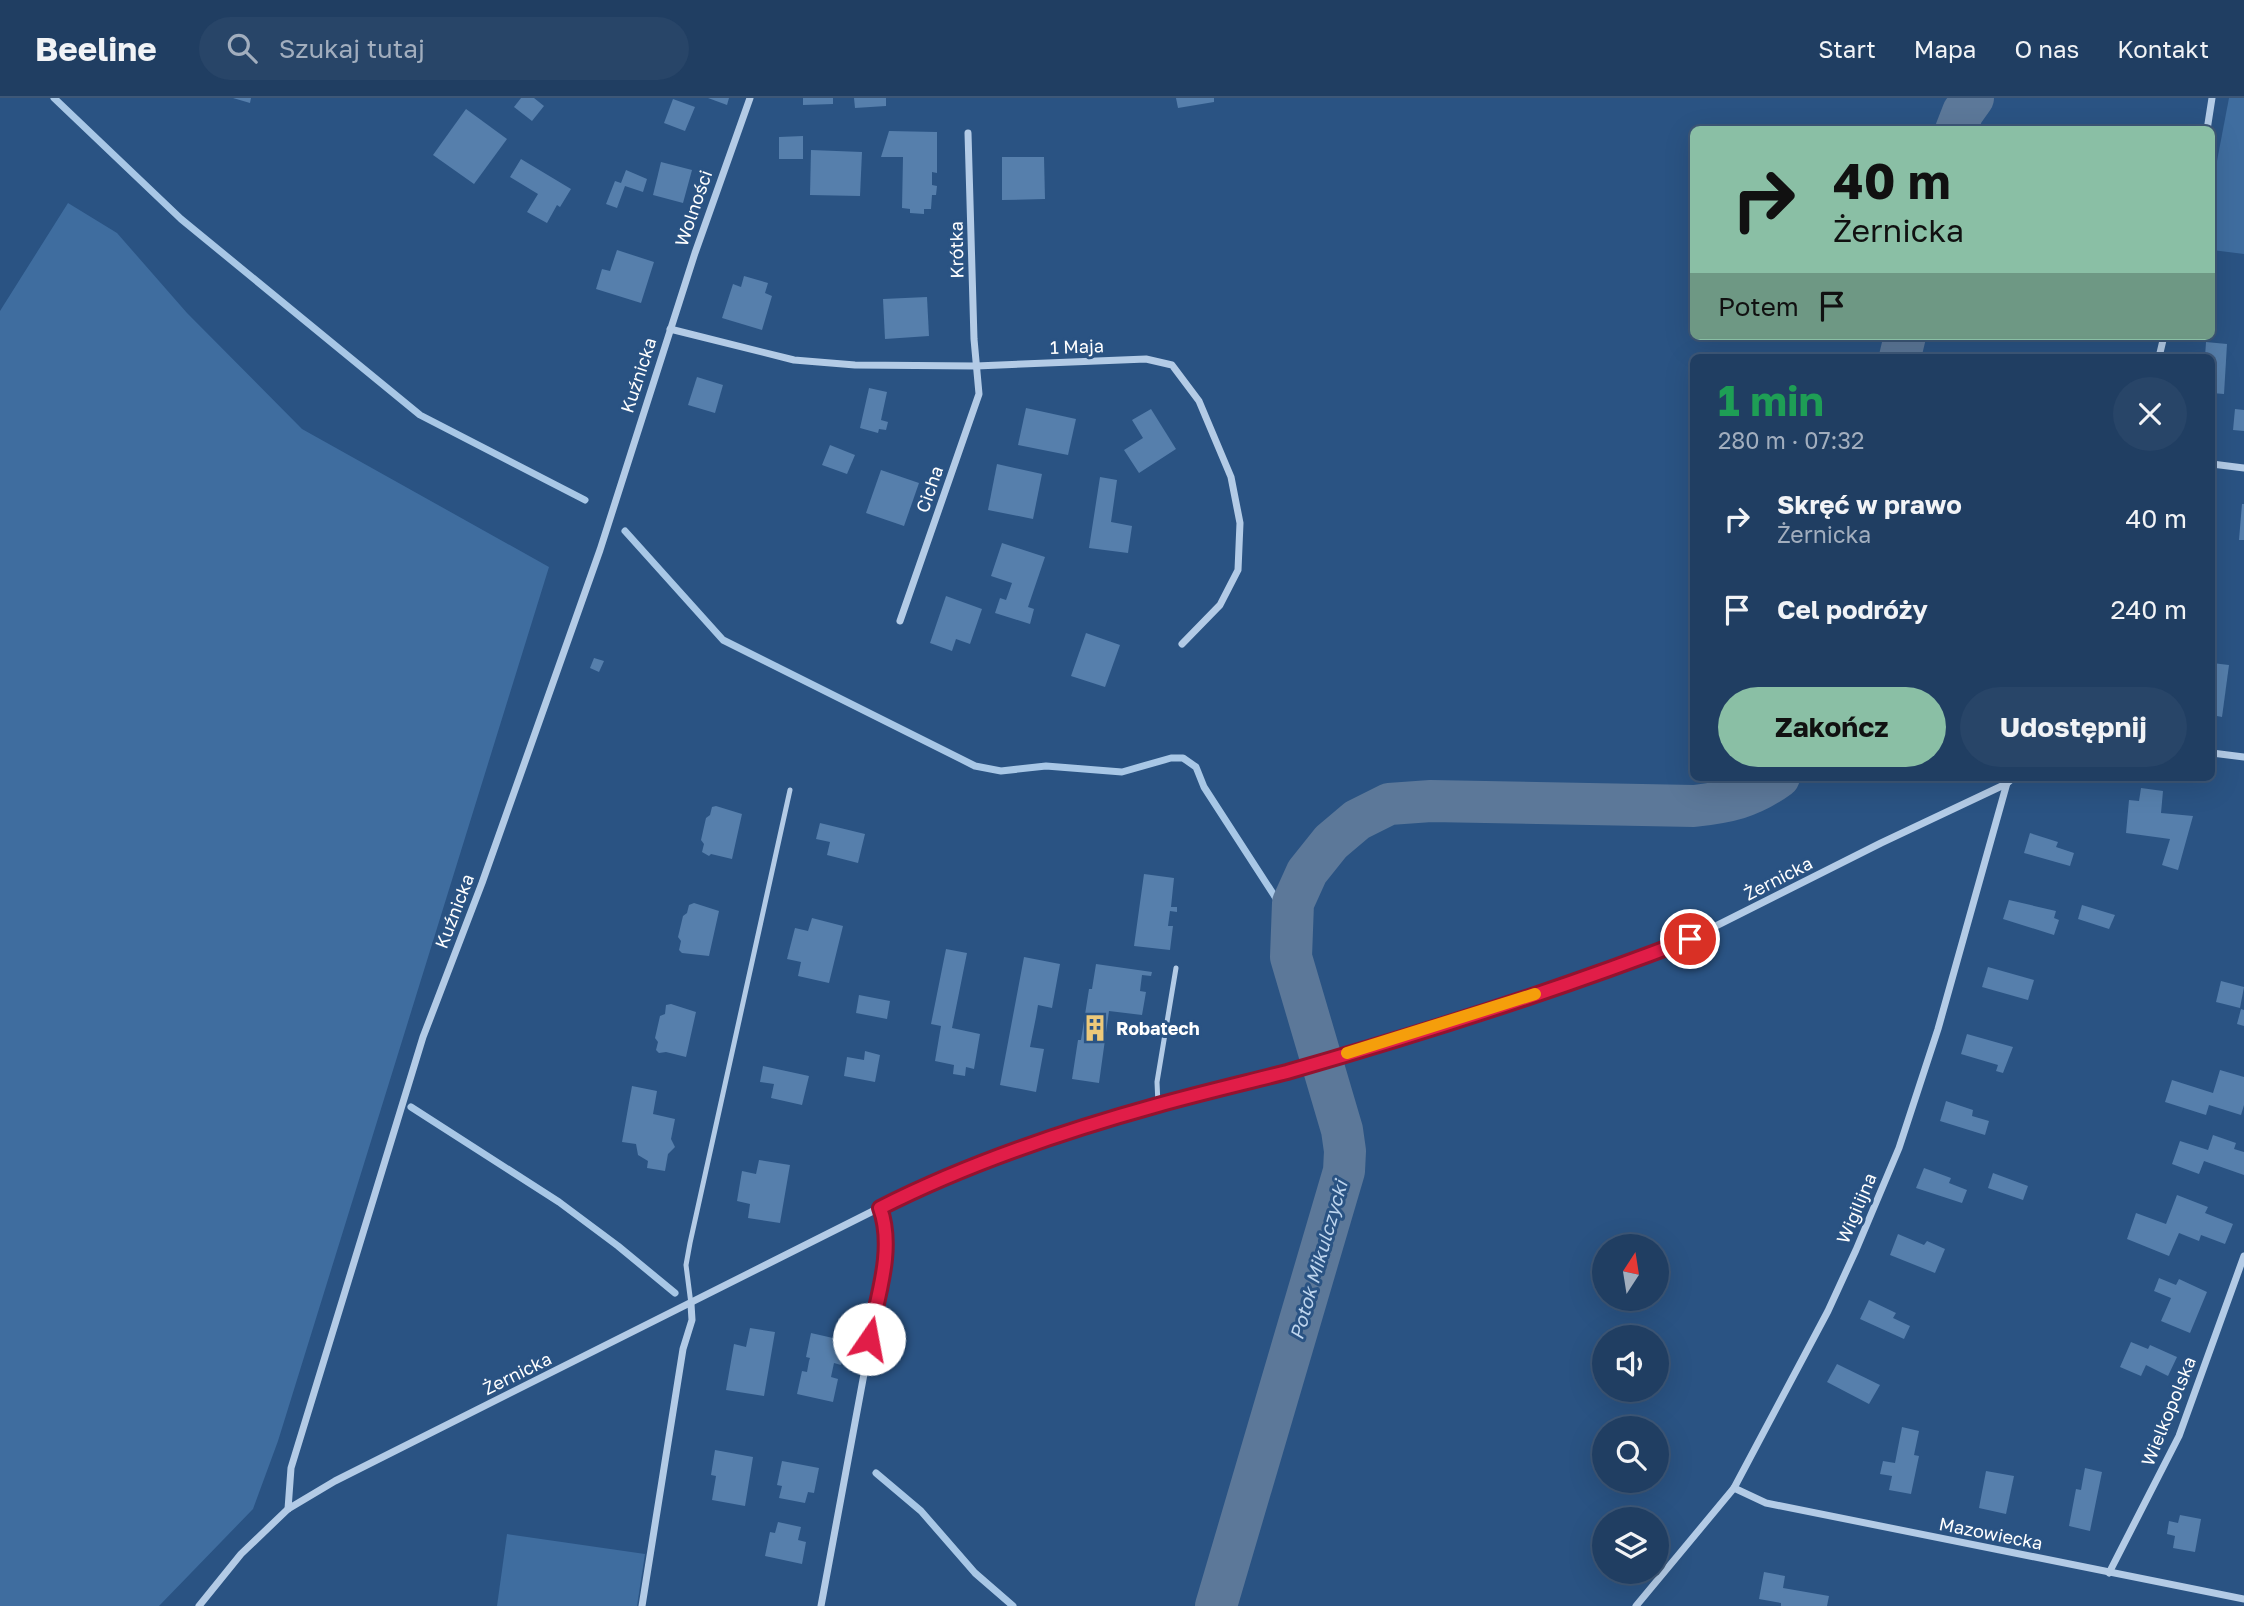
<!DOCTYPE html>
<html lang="pl">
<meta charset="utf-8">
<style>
:root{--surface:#203e62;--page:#284568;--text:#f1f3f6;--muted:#a2aebe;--line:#3d5777;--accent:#8abfa5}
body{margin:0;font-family:"Golos Text",sans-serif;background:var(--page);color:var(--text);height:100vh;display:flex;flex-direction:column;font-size:26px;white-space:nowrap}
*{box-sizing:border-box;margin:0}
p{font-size:23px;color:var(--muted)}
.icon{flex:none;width:38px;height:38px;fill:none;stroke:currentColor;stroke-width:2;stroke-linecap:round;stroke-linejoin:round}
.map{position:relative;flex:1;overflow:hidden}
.drawer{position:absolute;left:1690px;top:256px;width:525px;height:427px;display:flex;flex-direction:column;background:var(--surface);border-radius:10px;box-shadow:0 7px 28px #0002,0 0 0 2px var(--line)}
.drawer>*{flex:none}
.top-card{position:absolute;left:1690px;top:28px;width:525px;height:214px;border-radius:10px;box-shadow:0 7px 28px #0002,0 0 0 2px var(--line);background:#8abfa5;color:#111;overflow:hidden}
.needle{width:46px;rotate:12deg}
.fabs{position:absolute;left:1592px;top:1136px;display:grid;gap:14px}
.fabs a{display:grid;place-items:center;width:77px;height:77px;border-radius:50%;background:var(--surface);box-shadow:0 7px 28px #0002,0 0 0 2px var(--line);font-size:35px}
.pin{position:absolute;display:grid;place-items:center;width:60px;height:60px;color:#fff;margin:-30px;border:4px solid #fff;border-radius:50%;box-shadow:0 2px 7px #0007}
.me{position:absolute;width:77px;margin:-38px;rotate:12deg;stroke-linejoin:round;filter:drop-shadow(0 0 5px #0008)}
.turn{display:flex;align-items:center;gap:24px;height:147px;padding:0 28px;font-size:32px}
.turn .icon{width:91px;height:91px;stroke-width:2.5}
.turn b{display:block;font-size:49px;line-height:60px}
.then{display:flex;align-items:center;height:66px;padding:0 28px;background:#0003;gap:14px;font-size:26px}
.round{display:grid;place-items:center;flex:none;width:74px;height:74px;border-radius:37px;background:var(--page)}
.summary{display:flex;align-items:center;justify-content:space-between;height:119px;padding:0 28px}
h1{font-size:42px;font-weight:700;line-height:52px;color:#1e9e55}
.cta{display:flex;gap:14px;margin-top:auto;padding:14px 28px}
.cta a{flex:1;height:80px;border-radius:42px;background:var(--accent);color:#111;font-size:28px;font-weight:700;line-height:80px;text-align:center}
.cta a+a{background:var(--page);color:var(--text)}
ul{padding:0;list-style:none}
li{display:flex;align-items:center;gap:21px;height:91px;padding:0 28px}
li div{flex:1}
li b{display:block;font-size:26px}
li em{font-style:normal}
header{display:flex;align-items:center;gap:42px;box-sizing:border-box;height:98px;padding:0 35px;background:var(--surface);border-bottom:2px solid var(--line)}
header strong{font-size:33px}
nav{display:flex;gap:38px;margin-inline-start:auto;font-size:24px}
.search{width:490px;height:63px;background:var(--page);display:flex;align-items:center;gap:18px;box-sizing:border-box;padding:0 24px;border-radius:38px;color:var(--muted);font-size:26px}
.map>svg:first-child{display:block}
</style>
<header>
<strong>Beeline</strong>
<div class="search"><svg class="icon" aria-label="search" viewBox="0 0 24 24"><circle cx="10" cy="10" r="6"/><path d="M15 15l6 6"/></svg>Szukaj tutaj</div>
<nav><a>Start</a><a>Mapa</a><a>O nas</a><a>Kontakt</a></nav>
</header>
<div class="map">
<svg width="2244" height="1508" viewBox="0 0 2244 1508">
<rect width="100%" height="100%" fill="#2a5383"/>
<g fill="#3f6d9f">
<path d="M 2229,0 L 2244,0 L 2244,156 L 2212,152 L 2212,89 Z"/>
<path d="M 68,105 L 117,135 L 187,215 L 302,331 L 549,469 L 278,1343 L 253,1411 L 159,1508 L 0,1508 L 0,213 Z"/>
<path d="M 507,1436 L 645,1456 L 637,1508 L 497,1508 Z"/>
</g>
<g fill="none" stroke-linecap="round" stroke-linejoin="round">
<g stroke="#a8c7e6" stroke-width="7">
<path d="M 54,0 L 181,121 L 420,317 L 585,402"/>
<path d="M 625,433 L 723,542 L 975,668 L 1001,673 L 1046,668 L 1122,674 L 1171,660 L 1183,660 L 1196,669 L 1204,689 L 1292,825"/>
<path d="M 411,1009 L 559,1104 L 618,1148 L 675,1195"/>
<path d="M 876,1375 L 921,1413 L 975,1475 L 1013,1508"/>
</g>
<g stroke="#5c7899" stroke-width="42">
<path d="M 1956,32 L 1963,14 L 1973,0"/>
<path d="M 1900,259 L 1905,238"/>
<path d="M 1216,1508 L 1344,1073 L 1345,1053 L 1342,1032 L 1291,859 L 1293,805 L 1307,774 L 1331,744 L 1357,722 L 1389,706 L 1431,703 L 1694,708 C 1728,704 1750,700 1779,679"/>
</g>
</g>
<g fill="#567fac">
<path d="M 233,0 L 251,0 L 250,5 Z"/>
<path d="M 521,0 L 534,0 L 544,8 L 532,23 L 514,9 Z"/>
<path d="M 708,0 L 729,0 L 727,7 Z"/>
<path d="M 803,0 L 833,0 L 833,6 L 803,7 Z"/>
<path d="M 854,0 L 886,0 L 886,8 L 855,10 Z"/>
<path d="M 1176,0 L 1214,0 L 1214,4 L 1178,10 Z"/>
<path d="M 673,1 L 695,9 L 685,33 L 664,25 Z"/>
<path d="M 466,11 L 507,41 L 474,86 L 433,57 Z"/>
<path d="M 889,33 L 937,34 L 937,75 L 932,74 L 932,87 L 937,88 L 936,97 L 932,97 L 931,111 L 924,111 L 924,116 L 910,115 L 910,111 L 902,110 L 903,59 L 881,59 Z"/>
<path d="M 803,38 L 803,61 L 779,61 L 779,39 Z"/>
<path d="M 811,52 L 862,54 L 860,98 L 810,97 Z"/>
<path d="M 1002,59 L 1044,59 L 1045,101 L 1002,102 Z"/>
<path d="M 521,61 L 571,91 L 560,109 L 557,107 L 547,125 L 527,114 L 538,96 L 510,79 Z"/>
<path d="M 661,64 L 692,72 L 683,105 L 653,97 Z"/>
<path d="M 626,72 L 647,81 L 643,94 L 625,88 L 617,110 L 606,106 L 615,83 L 621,85 Z"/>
<path d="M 617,152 L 654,164 L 641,205 L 596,191 L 602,171 L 610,173 Z"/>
<path d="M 744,178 L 768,185 L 765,195 L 772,198 L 762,232 L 722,220 L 733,186 L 741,189 Z"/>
<path d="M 927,199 L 929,238 L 885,241 L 883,201 Z"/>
<path d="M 2206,244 L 2227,246 L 2224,296 L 2212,295 L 2212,259 L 2205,259 Z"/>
<path d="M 697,279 L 723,287 L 715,315 L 688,307 Z"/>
<path d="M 869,290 L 887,294 L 881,322 L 888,324 L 886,332 L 879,331 L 878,335 L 860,330 Z"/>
<path d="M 1026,310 L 1076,321 L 1068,357 L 1018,347 Z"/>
<path d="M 1151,311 L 1176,351 L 1139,375 L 1124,352 L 1143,340 L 1132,322 Z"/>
<path d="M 2235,311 L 2244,312 L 2244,333 L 2233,332 Z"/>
<path d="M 830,347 L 855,357 L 847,376 L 822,367 Z"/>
<path d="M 997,366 L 1042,376 L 1033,421 L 988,412 Z"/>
<path d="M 881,372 L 919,385 L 904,428 L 866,415 Z"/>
<path d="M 1100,379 L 1117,382 L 1111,424 L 1132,428 L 1128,455 L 1089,450 Z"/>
<path d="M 2242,406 L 2244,406 L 2244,442 L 2239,442 Z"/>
<path d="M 1002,445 L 1045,459 L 1028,509 L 1034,511 L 1030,526 L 995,515 L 1000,500 L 1006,502 L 1012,485 L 991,478 Z"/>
<path d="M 946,498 L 982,511 L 970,546 L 956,541 L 952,553 L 930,545 Z"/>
<path d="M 1086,535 L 1120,547 L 1105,589 L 1071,578 Z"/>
<path d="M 594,560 L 604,563 L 599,574 L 590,570 Z"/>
<path d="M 2212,565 L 2229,567 L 2222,619 L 2212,617 Z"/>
<path d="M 2141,690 L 2163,693 L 2161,715 L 2193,718 L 2178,772 L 2162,767 L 2170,741 L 2126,735 L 2129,702 L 2139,703 Z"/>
<path d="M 716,708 L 742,716 L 732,761 L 711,756 L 709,758 L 702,754 L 704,746 L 701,742 L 706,720 L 710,717 L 712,709 Z"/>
<path d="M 820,725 L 865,736 L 858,765 L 827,757 L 830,744 L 816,741 Z"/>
<path d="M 2030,735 L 2058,744 L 2056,749 L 2074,755 L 2070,768 L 2024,755 Z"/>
<path d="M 1144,776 L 1174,780 L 1171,809 L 1177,809 L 1177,814 L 1170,813 L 1168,828 L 1173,828 L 1170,852 L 1134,848 Z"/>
<path d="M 2009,802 L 2056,813 L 2054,820 L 2059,822 L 2054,837 L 2003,821 Z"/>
<path d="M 694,805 L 719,813 L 709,858 L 682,855 L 679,852 L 681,843 L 678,839 L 683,818 L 687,815 L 689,807 Z"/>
<path d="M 2082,807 L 2115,817 L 2109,831 L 2078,821 Z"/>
<path d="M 812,820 L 843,828 L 829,885 L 798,878 L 801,864 L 787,861 L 795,830 L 808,833 Z"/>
<path d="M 946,851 L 967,855 L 952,930 L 980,936 L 974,971 L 966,969 L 965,978 L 953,976 L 954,967 L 935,963 L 941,928 L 931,926 Z"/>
<path d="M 1024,859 L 1060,866 L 1052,910 L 1038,907 L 1036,919 L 1030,949 L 1044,951 L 1036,994 L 1000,987 Z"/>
<path d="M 1096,866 L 1152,874 L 1151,878 L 1142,877 L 1140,893 L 1146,894 L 1142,917 L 1109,913 L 1099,985 L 1072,981 L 1078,942 L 1081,942 L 1089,891 L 1092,891 Z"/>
<path d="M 1988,869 L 2034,882 L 2028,902 L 1982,889 Z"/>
<path d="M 2221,883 L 2244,889 L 2240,910 L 2216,904 Z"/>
<path d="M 859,897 L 890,903 L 887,921 L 856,915 Z"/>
<path d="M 671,906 L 696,914 L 686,959 L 666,954 L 659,955 L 656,952 L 658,944 L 655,940 L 660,918 L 665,916 L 666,907 Z"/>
<path d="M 2241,911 L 2244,912 L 2244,928 L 2237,926 Z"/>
<path d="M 1967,936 L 2013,949 L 2003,975 L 1996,973 L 1998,967 L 1961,956 Z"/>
<path d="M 865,953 L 880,957 L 875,984 L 844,978 L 847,959 L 864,962 Z"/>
<path d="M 763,968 L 809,978 L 802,1007 L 771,1000 L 774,986 L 760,984 Z"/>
<path d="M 2220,972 L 2244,979 L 2244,1007 L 2241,1017 L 2209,1007 L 2206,1017 L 2165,1004 L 2172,982 L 2213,995 Z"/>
<path d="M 632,988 L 657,993 L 653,1016 L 675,1021 L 671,1041 L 675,1049 L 668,1056 L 665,1073 L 647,1070 L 648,1063 L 638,1057 L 636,1046 L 622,1044 Z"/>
<path d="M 1946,1003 L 1973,1012 L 1972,1018 L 1989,1023 L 1985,1037 L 1940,1023 Z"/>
<path d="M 2213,1037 L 2236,1045 L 2234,1051 L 2244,1054 L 2244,1077 L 2204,1063 L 2199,1076 L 2172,1066 L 2180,1043 L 2208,1052 Z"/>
<path d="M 759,1062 L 790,1067 L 780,1125 L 748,1120 L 750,1106 L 737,1103 L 742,1073 L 756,1076 Z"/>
<path d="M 1924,1070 L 1951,1080 L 1949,1085 L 1967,1092 L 1962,1105 L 1916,1090 Z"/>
<path d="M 1993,1075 L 2028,1088 L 2023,1102 L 1988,1090 Z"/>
<path d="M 2177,1097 L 2208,1109 L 2205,1115 L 2233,1126 L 2225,1146 L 2201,1137 L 2199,1143 L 2179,1135 L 2169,1158 L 2127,1141 L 2136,1115 L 2166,1126 Z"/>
<path d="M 1898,1136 L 1924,1147 L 1927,1143 L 1945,1151 L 1935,1175 L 1890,1157 Z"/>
<path d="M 2159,1180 L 2176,1187 L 2179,1181 L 2207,1194 L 2190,1235 L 2161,1223 L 2171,1200 L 2154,1193 Z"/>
<path d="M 1869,1202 L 1896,1215 L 1893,1220 L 1910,1228 L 1904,1241 L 1860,1221 Z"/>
<path d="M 750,1230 L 775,1234 L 764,1298 L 726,1292 L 734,1246 L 746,1249 Z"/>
<path d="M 811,1235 L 846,1243 L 841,1267 L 834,1265 L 831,1279 L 838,1281 L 833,1304 L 797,1296 L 802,1273 L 807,1274 L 809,1263 L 810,1260 L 806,1259 Z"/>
<path d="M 2131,1244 L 2148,1251 L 2150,1247 L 2177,1259 L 2168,1278 L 2146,1267 L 2141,1278 L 2120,1269 Z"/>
<path d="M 1837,1266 L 1880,1287 L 1869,1306 L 1827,1284 Z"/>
<path d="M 1902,1329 L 1919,1333 L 1914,1357 L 1919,1358 L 1911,1396 L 1889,1392 L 1892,1378 L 1880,1376 L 1883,1363 L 1895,1365 Z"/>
<path d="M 715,1352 L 753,1359 L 745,1408 L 712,1402 L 716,1378 L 711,1377 Z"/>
<path d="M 782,1363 L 819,1370 L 814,1395 L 808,1394 L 805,1405 L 779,1400 L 782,1388 L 777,1387 Z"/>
<path d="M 2085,1370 L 2102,1374 L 2090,1433 L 2069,1428 L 2076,1391 L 2081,1392 Z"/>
<path d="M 1986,1373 L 2014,1378 L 2006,1416 L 1979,1410 Z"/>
<path d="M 2180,1417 L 2201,1421 L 2195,1454 L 2173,1450 L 2175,1438 L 2167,1436 L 2169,1423 L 2178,1425 Z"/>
<path d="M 778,1424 L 801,1429 L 798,1442 L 806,1444 L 802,1466 L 765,1458 L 770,1434 L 775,1435 Z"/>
<path d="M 1764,1474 L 1785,1478 L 1783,1490 L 1829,1498 L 1827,1508 L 1781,1508 L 1781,1505 L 1759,1501 Z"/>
</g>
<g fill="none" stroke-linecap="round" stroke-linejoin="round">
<g stroke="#b3cbe6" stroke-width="5">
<path d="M 1158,1007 L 1157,984 L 1176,870"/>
<path d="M 691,1206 L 686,1167 L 690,1145 L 790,692"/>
</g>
<g stroke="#b3cbe6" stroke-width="7">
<path d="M 2207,32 L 2212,0"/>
<path d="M 670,231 L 794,262 L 855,267 L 976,268 L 1146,261 L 1172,267 L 1199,303 L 1231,379 L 1240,425 L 1238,472 L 1220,507 L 1182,546"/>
<path d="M 2159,259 L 2164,238"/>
<path d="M 2212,366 L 2244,370"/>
<path d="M 900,523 L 979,296 L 974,241 L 968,35"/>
<path d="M 2212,655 L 2244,659"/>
<path d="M 1734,1390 L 1766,1405 L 2244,1501"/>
<path d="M 288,1411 L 291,1370 L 423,939 L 482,785 L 600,452 L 695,155 L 750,0"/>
<path d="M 2109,1475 L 2179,1338 L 2244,1158"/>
<path d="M 199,1508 L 241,1456 L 288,1411 L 335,1383 L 897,1101 L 989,1063 L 1067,1035 L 1158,1007 L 1287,974 L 1510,905 L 1631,864 L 1690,841 L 1881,745 L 2006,686 L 2014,679"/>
<path d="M 642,1508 L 683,1251 L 692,1222 L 691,1206"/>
<path d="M 821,1508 L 884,1168 L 886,1125 L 880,1110"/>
<path d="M 1636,1508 L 1734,1390 L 1828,1213 L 1856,1152 L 1899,1050 L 1938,931 L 2007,685"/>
</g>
</g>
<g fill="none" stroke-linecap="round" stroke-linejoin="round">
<defs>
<path id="route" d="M 869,1241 C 877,1200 895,1151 880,1110 C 968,1065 1064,1033 1158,1007 C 1201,995 1244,985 1287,974 C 1423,935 1558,892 1690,841"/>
</defs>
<use href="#route" stroke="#92132f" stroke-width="18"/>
<use href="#route" stroke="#e11d48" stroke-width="12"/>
<path stroke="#f59e0b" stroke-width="12" d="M 1347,955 L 1535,896"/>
</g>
<defs>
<symbol id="building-bare" viewBox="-9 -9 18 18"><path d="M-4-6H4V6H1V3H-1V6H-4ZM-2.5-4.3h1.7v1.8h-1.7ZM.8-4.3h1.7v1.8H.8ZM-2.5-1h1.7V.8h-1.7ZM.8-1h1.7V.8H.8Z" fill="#edc97a" stroke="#2a5383" stroke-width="2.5" paint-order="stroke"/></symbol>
</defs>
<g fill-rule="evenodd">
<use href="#building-bare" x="1076" y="911" width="38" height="38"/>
</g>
<g text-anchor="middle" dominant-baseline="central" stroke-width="6" stroke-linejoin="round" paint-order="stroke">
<g font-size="18" fill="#fff" stroke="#2a5383">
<text transform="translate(693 110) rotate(-71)">Wolności</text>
<text transform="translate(956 152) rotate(-91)">Krótka</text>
<text transform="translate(1077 248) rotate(-2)">1 Maja</text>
<text transform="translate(638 277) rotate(-72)">Kuźnicka</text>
<text transform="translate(929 391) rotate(-71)">Cicha</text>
<text transform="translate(1778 780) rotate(-27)">Żernicka</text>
<text transform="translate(454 813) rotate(-69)">Kuźnicka</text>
<text transform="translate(1856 1110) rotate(-67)">Wigilijna</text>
<text transform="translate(517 1275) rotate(-26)">Żernicka</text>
<text transform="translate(2168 1313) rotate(-68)">Wielkopolska</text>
<text transform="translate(1991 1435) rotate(11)">Mazowiecka</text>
</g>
<g font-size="18" font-weight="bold" fill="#fff" stroke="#2a5383" text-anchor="start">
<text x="1116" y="930">Robatech</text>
</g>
<g font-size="19" font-style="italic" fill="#bed5ee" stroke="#2a5383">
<text transform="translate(1318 1162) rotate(-74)">Potok Mikulczycki</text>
</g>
</g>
</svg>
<div class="fabs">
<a><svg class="needle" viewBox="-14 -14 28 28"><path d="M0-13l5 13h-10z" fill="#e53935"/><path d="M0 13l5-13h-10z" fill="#a2aebe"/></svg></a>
<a><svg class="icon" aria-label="sound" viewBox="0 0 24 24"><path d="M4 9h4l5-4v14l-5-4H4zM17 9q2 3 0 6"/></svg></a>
<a><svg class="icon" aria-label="search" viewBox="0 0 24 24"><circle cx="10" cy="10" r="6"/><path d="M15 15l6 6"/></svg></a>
<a><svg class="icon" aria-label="layers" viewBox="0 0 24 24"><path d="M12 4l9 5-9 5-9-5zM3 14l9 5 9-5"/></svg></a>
</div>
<div class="pin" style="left:1690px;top:841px;background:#d93025"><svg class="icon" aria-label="arrive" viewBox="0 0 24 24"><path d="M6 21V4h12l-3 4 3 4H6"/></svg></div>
<svg class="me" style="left:869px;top:1241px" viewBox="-20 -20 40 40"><circle r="19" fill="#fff"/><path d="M0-13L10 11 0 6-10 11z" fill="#e11d48"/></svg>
<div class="top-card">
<div class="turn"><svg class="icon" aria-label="right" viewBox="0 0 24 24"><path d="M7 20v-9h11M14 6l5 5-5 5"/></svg><div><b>40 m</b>Żernicka</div></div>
<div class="then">Potem<svg class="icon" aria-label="arrive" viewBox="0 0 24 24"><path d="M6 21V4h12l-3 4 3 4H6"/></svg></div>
</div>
<section class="drawer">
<div class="summary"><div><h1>1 min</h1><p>280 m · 07:32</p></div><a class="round"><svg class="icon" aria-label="close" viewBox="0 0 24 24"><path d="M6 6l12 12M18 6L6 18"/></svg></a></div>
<ul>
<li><svg class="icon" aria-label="right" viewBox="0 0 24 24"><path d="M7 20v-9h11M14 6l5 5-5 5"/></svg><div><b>Skręć w prawo</b><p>Żernicka</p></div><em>40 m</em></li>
<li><svg class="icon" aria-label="arrive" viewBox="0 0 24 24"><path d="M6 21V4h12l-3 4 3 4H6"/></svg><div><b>Cel podróży</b></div><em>240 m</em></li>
</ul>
<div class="cta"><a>Zakończ</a><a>Udostępnij</a></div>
</section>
</div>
